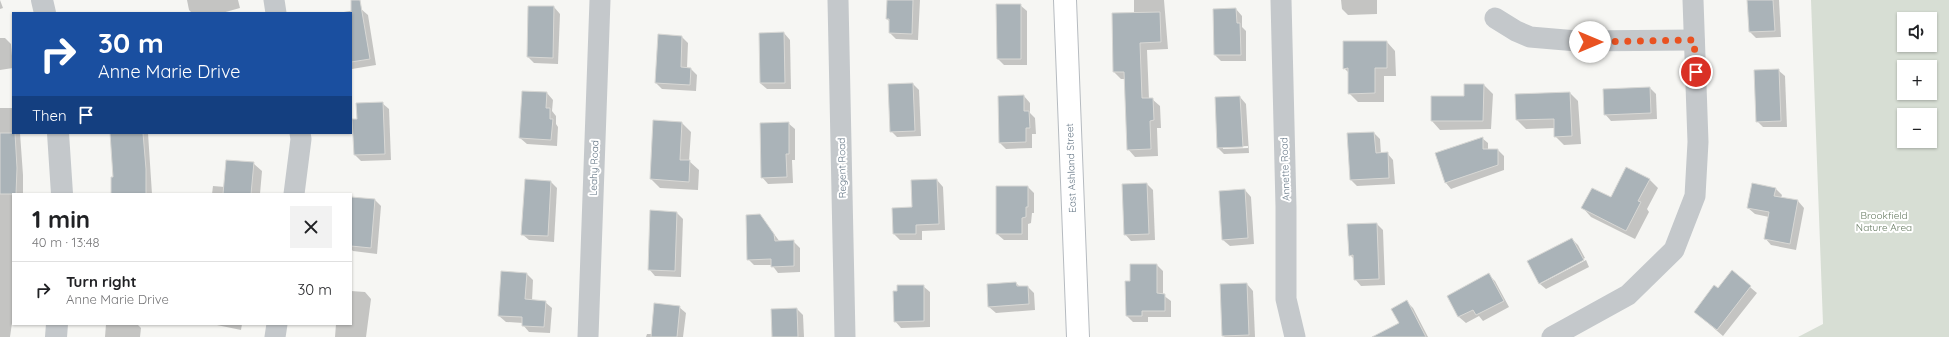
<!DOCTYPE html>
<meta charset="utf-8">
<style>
:root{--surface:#fff;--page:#f2f2f2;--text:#202124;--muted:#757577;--line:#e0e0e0}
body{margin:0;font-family:Quicksand,sans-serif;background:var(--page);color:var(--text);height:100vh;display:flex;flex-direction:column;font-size:15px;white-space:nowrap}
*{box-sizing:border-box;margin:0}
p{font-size:13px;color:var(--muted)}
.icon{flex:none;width:22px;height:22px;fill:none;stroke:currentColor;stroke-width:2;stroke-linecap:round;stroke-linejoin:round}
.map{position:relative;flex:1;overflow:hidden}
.side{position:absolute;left:12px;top:193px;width:340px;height:132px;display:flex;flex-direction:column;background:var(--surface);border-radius:0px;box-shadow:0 1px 3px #0004}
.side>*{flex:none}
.guide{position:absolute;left:12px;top:12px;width:340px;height:122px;border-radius:0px;box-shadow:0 1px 3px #0004;background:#1a4fa0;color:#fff;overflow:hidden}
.fabs{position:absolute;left:1897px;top:12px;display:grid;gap:8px}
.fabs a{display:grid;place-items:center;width:40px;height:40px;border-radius:0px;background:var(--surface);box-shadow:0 1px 3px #0004;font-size:20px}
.pin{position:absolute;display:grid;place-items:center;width:34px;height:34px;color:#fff;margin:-17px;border:2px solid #fff;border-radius:50%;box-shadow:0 1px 4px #0007}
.me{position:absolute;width:44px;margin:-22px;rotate:90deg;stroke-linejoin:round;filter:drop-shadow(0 0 3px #0008)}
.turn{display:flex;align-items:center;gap:14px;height:84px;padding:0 20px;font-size:18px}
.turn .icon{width:52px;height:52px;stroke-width:2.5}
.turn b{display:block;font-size:28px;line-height:34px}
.then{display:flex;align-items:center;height:38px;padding:0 20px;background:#0003;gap:8px;font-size:15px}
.round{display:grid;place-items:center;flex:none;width:42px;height:42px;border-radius:0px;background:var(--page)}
.overview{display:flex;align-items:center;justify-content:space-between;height:68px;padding:0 20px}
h1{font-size:24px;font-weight:700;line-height:30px}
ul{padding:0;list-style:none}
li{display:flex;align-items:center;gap:12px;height:56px;padding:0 20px;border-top:1px solid var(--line)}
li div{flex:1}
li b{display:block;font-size:15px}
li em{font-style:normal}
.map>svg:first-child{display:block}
</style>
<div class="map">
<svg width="1949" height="337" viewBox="0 0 1949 337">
<rect width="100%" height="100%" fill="#f6f6f3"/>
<path fill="#d7ded4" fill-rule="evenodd" d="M 1811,0 L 1949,0 L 1949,337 L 1798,337 L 1823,324 ZM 1904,19 L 1930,19 L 1930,45 L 1904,45 ZM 1904,67 L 1930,67 L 1930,93 L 1904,93 ZM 1904,115 L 1930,115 L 1930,141 L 1904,141 Z"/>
<g fill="#0003" fill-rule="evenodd">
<path d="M 0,0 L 3,8 L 0,9 Z"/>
<path d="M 187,0 L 238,0 L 240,8 L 222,13 L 192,13 L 189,10 Z"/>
<path d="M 888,0 L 920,0 L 918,40 L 896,39 L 890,33 L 890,22 L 887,19 Z"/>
<path d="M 1134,0 L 1164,0 L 1168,49 L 1147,50 L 1149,99 L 1152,99 L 1160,106 L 1161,128 L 1157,128 L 1158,156 L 1135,157 L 1128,149 L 1125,79 L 1121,79 L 1114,72 L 1134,14 Z"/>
<path d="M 1341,0 L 1377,0 L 1377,14 L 1348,15 L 1342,9 Z"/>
<path d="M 1748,0 L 1779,0 L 1781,37 L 1756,38 L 1750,32 Z"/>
<path d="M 1020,5 L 1027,11 L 1027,65 L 1004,65 L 998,59 Z"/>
<path d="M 554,7 L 560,14 L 558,64 L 534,63 L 528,57 Z"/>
<path d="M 361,9 L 368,15 L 376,65 L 352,69 L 351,13 L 338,13 Z"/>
<path d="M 1236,9 L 1242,16 L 1242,27 L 1246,31 L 1246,61 L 1221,61 L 1215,55 Z"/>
<path d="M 784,33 L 790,40 L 791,89 L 767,89 L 760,83 L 760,34 Z"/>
<path d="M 659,35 L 682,37 L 688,43 L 687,68 L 691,69 L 697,75 L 696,91 L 662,89 L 656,83 Z"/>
<path d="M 0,38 L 5,38 L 11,44 L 13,68 L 0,70 Z"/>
<path d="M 1387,42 L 1395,51 L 1396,76 L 1384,76 L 1384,102 L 1358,102 L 1349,93 L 1349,73 L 1344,68 Z"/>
<path d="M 1778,70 L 1785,76 L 1787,127 L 1763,127 L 1757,121 Z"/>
<path d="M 913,84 L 919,90 L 921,136 L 897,137 L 891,131 Z"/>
<path d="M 1484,85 L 1493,94 L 1491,129 L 1440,130 L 1432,121 L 1432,97 L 1465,97 Z"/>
<path d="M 1650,88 L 1656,94 L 1657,119 L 1611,121 L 1605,114 Z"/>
<path d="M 547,93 L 553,100 L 552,111 L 556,116 L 556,124 L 558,127 L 557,146 L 527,144 L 520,138 Z"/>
<path d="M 1570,93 L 1578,101 L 1581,144 L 1564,145 L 1555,136 L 1555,128 L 1526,129 L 1517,120 Z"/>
<path d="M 1024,96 L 1030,103 L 1030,113 L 1035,118 L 1036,134 L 1032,134 L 1032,148 L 1006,149 L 1000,143 Z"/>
<path d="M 1240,97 L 1246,104 L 1249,153 L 1224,154 L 1218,148 ZM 1248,146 L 1248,148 L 1223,149 L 1223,147 Z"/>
<path d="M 382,103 L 389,109 L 391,160 L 361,161 L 355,155 L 358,120 Z"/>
<path d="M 0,108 L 13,108 L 13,133 L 20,133 L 23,175 L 23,194 L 13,194 L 13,316 L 10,337 L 0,337 Z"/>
<path d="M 654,121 L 682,123 L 691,132 L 689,161 L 699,170 L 698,190 L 660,188 L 651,179 Z"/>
<path d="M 788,123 L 795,129 L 795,160 L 792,160 L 793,183 L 768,184 L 762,177 Z"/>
<path d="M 111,133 L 148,133 L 152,194 L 112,194 L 114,178 Z"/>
<path d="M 1374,133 L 1380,139 L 1381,154 L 1387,153 L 1393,160 L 1395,184 L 1357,186 L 1351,180 Z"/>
<path d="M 1482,138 L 1488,143 L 1488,150 L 1498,150 L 1504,156 L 1504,170 L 1451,189 L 1446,183 Z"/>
<path d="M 253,163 L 262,171 L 260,194 L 212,194 L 213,186 L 225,187 Z"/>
<path d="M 1649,179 L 1658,188 L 1647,209 L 1649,212 L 1635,239 L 1591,217 L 1583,208 L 1611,198 Z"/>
<path d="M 937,180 L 943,187 L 945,230 L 922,231 L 922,240 L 900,240 L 894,234 L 913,208 L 912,181 Z"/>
<path d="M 551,182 L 557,188 L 554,242 L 529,240 L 522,234 Z"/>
<path d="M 1147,184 L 1153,190 L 1155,240 L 1131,241 L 1125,234 Z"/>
<path d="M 1028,187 L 1034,193 L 1034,213 L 1032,213 L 1031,223 L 1028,224 L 1028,240 L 1004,240 L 997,234 Z"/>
<path d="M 1776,189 L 1782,195 L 1781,198 L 1798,201 L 1804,208 L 1796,250 L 1771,245 L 1765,238 L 1769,217 L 1755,214 L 1748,208 Z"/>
<path d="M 1245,190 L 1251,197 L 1254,244 L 1230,246 L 1223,240 Z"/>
<path d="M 351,198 L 375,200 L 381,206 L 377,254 L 353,251 L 351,249 Z"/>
<path d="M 677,213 L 683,219 L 681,277 L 655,276 L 649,269 Z"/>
<path d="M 760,215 L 780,242 L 793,241 L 800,248 L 800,272 L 778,273 L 772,265 L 754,265 L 748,259 Z"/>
<path d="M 1377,224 L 1383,230 L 1385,285 L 1361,286 L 1355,279 L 1354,259 L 1350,255 Z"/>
<path d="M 1572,239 L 1578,245 L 1585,258 L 1540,282 L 1540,284 L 1529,262 Z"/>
<path d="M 1586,260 L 1589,267 L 1546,289 L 1540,284 Z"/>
<path d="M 1157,265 L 1163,271 L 1163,295 L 1171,301 L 1171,317 L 1148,317 L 1148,322 L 1133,322 L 1127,316 L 1131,282 Z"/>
<path d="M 1732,272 L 1757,293 L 1723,336 L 1695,312 L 1718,289 Z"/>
<path d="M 527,274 L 533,280 L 532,301 L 545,302 L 552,308 L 550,333 L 529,332 L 523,325 L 523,323 L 506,322 L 499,316 Z"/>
<path d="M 1489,275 L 1495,281 L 1509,307 L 1483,321 L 1479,316 L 1466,323 L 1459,317 L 1448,296 Z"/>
<path d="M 1016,283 L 1020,287 L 1028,287 L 1034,293 L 1035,310 L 996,313 L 989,307 Z"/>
<path d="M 1247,284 L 1253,291 L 1255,337 L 1225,337 L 1223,336 Z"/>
<path d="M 923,286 L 930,292 L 930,327 L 901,328 L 895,321 Z"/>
<path d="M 351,291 L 365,292 L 371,299 L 366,337 L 335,337 L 336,324 L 351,324 Z"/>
<path d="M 1407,302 L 1413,308 L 1428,337 L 1375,337 L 1400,324 Z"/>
<path d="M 679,307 L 686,313 L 683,337 L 646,337 L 647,334 L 652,334 Z"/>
<path d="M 797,309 L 803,315 L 804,337 L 773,337 Z"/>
<path d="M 106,324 L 137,324 L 141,328 L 140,337 L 105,337 Z"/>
<path d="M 212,324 L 242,324 L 241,330 Z"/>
</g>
<g fill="#aab3b8" stroke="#d8d8d5">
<path d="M 351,0 L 360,0 L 370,59 L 351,62 Z"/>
<path d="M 887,0 L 913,0 L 912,34 L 889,33 L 889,19 L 886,19 Z"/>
<path d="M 1747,0 L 1773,0 L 1775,31 L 1749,32 Z"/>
<path d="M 996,4 L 1021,4 L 1021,59 L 997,59 Z"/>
<path d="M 528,6 L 554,6 L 553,58 L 527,57 Z"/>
<path d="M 1236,8 L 1237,23 L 1240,23 L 1241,55 L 1214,55 L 1213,9 Z"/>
<path d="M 1160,12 L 1161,42 L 1140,43 L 1142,98 L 1153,98 L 1154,120 L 1150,121 L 1151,149 L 1127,150 L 1124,72 L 1113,72 L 1112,13 Z"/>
<path d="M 784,32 L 785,83 L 760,83 L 759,33 Z"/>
<path d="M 658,34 L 682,36 L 681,67 L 691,68 L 690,85 L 655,83 Z"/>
<path d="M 1343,41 L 1387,41 L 1387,68 L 1375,68 L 1375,93 L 1348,94 L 1348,68 L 1343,69 Z"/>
<path d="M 1779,69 L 1781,121 L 1756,122 L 1754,70 Z"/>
<path d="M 913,83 L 915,131 L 890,132 L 888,84 Z"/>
<path d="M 1464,84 L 1484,84 L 1483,121 L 1431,121 L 1431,96 L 1464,96 Z"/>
<path d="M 1650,87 L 1651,113 L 1604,115 L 1603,89 Z"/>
<path d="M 522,91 L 547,92 L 546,108 L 550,108 L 550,119 L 553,119 L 551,140 L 519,138 Z"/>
<path d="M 1570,92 L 1572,136 L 1554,137 L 1554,119 L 1516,120 L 1515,94 Z"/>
<path d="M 1024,95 L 1024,111 L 1029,111 L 1030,128 L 1026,128 L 1026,142 L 999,143 L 998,96 Z"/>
<path d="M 1240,96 L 1243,147 L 1217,148 L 1215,97 Z"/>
<path d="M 383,102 L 385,154 L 354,155 L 352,119 L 357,119 L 356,103 Z"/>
<path d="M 653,120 L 682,122 L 680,160 L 690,160 L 689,182 L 650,179 Z"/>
<path d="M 789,122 L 789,154 L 786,154 L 787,177 L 761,178 L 760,123 Z"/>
<path d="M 1374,132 L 1376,153 L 1388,152 L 1389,178 L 1350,180 L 1347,133 Z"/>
<path d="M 0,133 L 15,133 L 17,168 L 16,194 L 0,194 Z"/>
<path d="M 110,133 L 143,133 L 146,169 L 146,194 L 111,194 L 111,177 L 113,177 Z"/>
<path d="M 1483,137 L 1483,149 L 1498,149 L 1498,165 L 1445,183 L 1435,153 Z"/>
<path d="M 226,160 L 254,162 L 251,194 L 223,194 Z"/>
<path d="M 1626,167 L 1650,179 L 1638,201 L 1641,202 L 1626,231 L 1581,208 L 1592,188 L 1611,197 Z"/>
<path d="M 525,179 L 551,181 L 548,236 L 521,235 Z"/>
<path d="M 937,179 L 939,224 L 916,225 L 916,234 L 893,234 L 892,208 L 912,207 L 911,180 Z"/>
<path d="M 1147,183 L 1149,234 L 1124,235 L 1122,184 Z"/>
<path d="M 1752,183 L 1776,188 L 1774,196 L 1798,200 L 1790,244 L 1764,239 L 1769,212 L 1747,208 Z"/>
<path d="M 996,186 L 1028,186 L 1028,207 L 1026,207 L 1026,217 L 1022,218 L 1022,234 L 996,234 Z"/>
<path d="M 1245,189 L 1248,238 L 1222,240 L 1219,191 Z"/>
<path d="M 351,197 L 375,199 L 371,248 L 351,246 Z"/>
<path d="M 650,210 L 677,212 L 675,271 L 648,270 Z"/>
<path d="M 760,214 L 774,234 L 775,241 L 794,240 L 794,266 L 771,267 L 771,259 L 747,260 L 746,215 Z"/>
<path d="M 1377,223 L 1379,279 L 1354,280 L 1353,255 L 1349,256 L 1347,224 Z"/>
<path d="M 1572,238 L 1584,260 L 1539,284 L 1527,261 Z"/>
<path d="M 1130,264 L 1157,264 L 1157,293 L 1165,294 L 1165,311 L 1142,311 L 1142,316 L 1126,316 L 1125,281 L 1130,281 Z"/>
<path d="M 1732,270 L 1751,286 L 1717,330 L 1694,312 L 1714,285 L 1718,288 Z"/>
<path d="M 501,271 L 527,273 L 525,299 L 546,301 L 544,327 L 522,326 L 522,317 L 498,316 Z"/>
<path d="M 1489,273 L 1504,301 L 1476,315 L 1473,310 L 1458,317 L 1447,296 Z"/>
<path d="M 1016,282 L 1017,286 L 1028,286 L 1029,304 L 988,307 L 987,284 Z"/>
<path d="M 1247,283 L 1249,335 L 1222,336 L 1220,284 Z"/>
<path d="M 897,285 L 924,285 L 924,321 L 894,322 L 893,291 L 897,291 Z"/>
<path d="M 1407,300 L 1426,337 L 1372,337 L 1399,323 L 1391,309 Z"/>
<path d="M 654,303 L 680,306 L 677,337 L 651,337 Z"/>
<path d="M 797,308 L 798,337 L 772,337 L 771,309 Z"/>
</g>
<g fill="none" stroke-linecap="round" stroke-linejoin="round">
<defs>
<path id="secondary" d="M 1065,0 L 1078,337"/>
</defs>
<use href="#secondary" stroke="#b6bbc0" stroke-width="24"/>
<g stroke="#c4c8cb" stroke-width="21">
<path d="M 274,0 L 276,13"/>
<path d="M 838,0 L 845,337"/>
<path d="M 1281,0 L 1286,207 L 1286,299 L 1295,337"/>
<path d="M 1495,18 L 1516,31 L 1530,37 L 1577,41 L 1694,40"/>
<path d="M 294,194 L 301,139 L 300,133"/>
<path d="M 275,337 L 277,324"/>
<path d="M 588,337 L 600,0"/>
<path d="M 1552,337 L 1628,295 L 1674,250 L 1695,196 L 1698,142 L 1693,0"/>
</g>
<g stroke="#c4c8cb" stroke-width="22">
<path d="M 42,0 L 45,13"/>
<path d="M 58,133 L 62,194"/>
<path d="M 56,337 L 57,324"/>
</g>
<use href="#secondary" stroke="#fff" stroke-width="22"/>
</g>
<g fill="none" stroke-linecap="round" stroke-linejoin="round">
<path stroke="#e95221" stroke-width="7" stroke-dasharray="0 12.6" d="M 1590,42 L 1694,40 L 1696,72"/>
</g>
<g text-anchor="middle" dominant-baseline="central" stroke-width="4" stroke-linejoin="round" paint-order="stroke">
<g font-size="10" fill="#647685" stroke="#fff">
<text transform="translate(594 168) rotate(-88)">Leahy Road</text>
<text transform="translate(842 168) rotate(-91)">Regent Road</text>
<text transform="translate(1071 168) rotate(-92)">East Ashland Street</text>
<text transform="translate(1285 169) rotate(-92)">Annette Road</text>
</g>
<g font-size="10" fill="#687c63" stroke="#fff">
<text x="1884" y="215">Brookfield<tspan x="1884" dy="12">Nature Area</tspan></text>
</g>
</g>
</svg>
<div class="fabs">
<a><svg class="icon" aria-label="sound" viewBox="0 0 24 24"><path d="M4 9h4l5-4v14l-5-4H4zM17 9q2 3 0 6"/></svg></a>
<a>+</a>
<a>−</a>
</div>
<div class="pin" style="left:1696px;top:72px;background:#d93025"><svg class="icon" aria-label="arrive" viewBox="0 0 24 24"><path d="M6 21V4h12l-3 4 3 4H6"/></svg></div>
<svg class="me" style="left:1590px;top:42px" viewBox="-20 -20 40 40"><circle r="19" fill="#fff"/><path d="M0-13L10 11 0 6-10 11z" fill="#e95221"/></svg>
<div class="guide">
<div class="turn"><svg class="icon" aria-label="right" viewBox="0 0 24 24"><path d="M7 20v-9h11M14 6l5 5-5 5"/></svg><div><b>30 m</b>Anne Marie Drive</div></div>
<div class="then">Then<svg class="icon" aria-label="arrive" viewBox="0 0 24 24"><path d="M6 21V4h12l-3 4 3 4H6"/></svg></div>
</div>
<section class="side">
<div class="overview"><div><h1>1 min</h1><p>40 m · 13:48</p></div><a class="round"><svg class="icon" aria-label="close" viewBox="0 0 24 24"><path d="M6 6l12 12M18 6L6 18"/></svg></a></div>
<ul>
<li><svg class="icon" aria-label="right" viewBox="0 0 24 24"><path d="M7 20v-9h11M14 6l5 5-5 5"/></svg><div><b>Turn right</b><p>Anne Marie Drive</p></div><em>30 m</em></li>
</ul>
</section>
</div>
